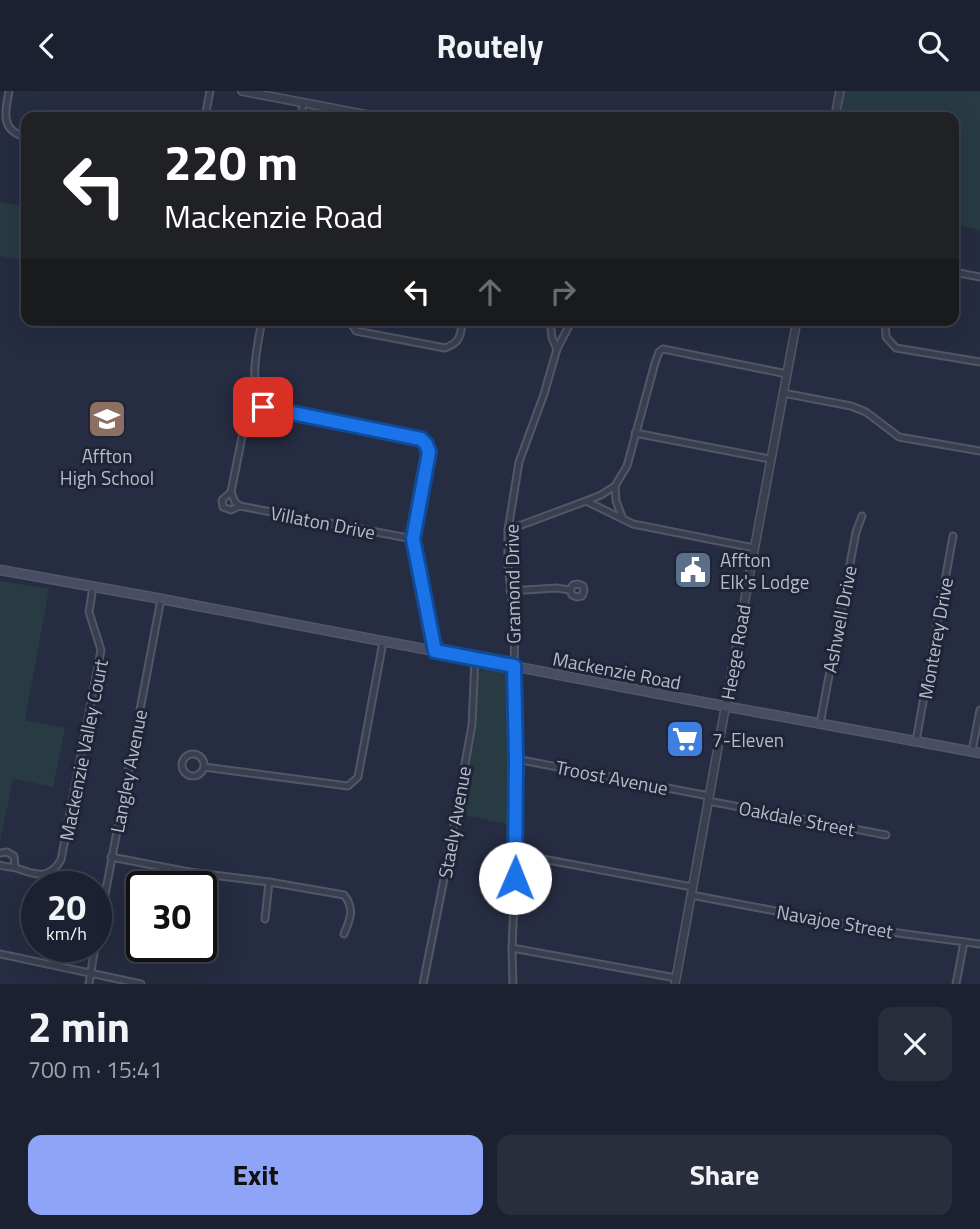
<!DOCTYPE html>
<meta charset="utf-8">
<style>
:root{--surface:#1c2131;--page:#292e3d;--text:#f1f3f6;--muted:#a0a3ab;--line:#3a3e4d;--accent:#8fa4f7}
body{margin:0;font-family:"Titillium Web",sans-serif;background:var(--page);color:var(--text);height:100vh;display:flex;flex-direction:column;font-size:26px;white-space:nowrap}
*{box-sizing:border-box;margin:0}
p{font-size:23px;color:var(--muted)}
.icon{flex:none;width:38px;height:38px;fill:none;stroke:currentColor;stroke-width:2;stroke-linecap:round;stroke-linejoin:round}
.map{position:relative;height:893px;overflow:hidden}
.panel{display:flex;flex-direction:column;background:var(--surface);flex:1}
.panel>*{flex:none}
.banner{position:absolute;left:21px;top:21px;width:938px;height:214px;border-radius:14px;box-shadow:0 7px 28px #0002,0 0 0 2px var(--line);background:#202124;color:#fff;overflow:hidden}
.speed{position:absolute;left:21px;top:780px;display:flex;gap:14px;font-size:35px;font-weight:700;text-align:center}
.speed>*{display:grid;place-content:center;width:91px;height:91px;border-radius:50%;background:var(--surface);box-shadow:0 7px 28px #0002,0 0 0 2px var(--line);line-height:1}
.speed small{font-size:18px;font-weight:400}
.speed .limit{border:4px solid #111;border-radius:10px;background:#fff;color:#111}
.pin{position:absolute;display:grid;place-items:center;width:60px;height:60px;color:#fff;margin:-30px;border-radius:14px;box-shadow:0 4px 10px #0006}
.me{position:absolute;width:77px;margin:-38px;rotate:1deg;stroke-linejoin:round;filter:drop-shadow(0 0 5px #0008)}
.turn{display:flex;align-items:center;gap:24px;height:147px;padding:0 28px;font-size:32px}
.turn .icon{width:91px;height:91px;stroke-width:2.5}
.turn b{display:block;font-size:49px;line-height:60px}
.lanes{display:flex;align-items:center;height:66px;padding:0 28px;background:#0003;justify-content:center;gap:35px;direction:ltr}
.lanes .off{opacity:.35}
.round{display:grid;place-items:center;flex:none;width:74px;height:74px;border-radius:14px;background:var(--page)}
.summary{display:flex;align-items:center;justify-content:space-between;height:119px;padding:0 28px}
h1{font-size:42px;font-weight:700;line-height:52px}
.cta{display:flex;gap:14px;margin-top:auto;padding:14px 28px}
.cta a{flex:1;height:80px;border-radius:14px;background:var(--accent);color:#111;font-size:28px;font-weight:700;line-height:80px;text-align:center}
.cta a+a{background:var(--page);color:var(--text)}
header{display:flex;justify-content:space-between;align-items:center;height:91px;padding:0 28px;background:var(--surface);font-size:32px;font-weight:700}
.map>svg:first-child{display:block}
</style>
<header><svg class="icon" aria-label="back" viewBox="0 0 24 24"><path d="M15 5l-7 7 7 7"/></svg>Routely<svg class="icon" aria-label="search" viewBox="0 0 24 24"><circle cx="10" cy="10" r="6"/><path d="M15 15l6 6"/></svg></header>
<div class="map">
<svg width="980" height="893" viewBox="0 0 980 893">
<rect width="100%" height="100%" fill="#262c41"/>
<g fill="#283a42">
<path d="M 845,0 L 980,0 L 980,139 L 954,134 L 954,26 L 840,26 Z"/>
<path d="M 0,111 L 26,116 L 26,170 L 0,165 Z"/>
<path d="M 0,490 L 49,498 L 25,629 L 65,637 L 53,696 L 13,688 L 0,751 Z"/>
<path d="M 486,578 L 508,583 L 510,587 L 511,734 L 460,723 L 475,644 L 477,623 L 478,582 L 481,579 Z"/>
</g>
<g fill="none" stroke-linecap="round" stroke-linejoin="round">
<defs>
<g id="minor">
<path d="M 9,0 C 5,21 0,40 26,46"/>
<path d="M 205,26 L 210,0"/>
<path d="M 301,26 L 303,12"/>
<path d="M 954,181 L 980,186"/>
<path d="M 262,229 C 257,258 248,290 263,316"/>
<path d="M 349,229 L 356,240 L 445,257 C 461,251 460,245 463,229"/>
<path d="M 550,229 L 552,247 L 557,258"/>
<path d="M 885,229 L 886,246 L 896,257 L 980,271"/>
<path d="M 783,302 L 851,315 L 866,321 L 899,346 L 980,360"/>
<path d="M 263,316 L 421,348 L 426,353 L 429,361 L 413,448 L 435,560"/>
<path d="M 263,316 L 250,326 L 244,336 L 231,401 L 235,411 L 240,415 L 413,448"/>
<path d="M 635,342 L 770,368"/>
<path d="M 615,395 L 616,410 L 623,428"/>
<path d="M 231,401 L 222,409 L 223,416 L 231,419 L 240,415"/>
<path d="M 586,410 L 633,433 L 754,457"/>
<path d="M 508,439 L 586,410 L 601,404 L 615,395 L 627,375 L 655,272 L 659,261 L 663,258 L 787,283"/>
<path d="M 510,500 L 556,497 L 570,499 L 573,494 L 578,493 L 583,495 L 584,500 L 582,505 L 577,506 L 572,504 L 570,499"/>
<path d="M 820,633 L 856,441 L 862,425"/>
<path d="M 916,650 L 953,445"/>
<path d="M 972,660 L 980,619"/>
<circle cx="193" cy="674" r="11"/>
<path d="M 516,668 L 709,705"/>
<path d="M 204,676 L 348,695 L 358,686 L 383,551"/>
<path d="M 708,710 L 886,744"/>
<path d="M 0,762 L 7,761 L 14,765 L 15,776"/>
<path d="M 516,763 L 692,796"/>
<path d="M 111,766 L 189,781 L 269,791 L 344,804 C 355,817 350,829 344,843"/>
<path d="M 0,774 C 6,777 11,775 16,777 C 35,784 49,789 61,769 L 101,559 L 89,521 L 93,496"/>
<path d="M 186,796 L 189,781"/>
<path d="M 691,804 L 876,839 L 980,853"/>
<path d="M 265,828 L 269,791"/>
<path d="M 96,851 L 161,508"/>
<path d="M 512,857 L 676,887"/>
<path d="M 0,863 L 141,893"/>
<path d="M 89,893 L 95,856"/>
<path d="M 423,893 L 446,778 L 472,634 L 475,568"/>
<path d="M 513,893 L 512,857 L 516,763 L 514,575 L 515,531 L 508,476 L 508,439 L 519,371 L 544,303 L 557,258 L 572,229"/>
<path d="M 956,893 L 964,851"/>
</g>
<g id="tertiary">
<path d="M 242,0 L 378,26"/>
<path d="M 835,26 L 840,0"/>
<path d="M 675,893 L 747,497 L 797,229"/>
</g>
<path id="secondary" d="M 0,479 L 151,506 L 686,608 L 980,662"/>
</defs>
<use href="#minor" stroke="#525768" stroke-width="9"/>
<use href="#tertiary" stroke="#525768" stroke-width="10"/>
<use href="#secondary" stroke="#525768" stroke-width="11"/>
<use href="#minor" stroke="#3a3f50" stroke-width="5"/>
<use href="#tertiary" stroke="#3a3f50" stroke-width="7"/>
<use href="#secondary" stroke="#484d63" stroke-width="8"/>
</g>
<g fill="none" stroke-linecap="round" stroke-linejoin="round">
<defs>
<path id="route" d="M 263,316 L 421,348 L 426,353 L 429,361 L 413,448 L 435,560 L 514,575 L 516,668 L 515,787"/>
</defs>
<use href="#route" stroke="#114b97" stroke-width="18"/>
<use href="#route" stroke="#1a73e8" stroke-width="12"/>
</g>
<defs>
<symbol id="school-square" viewBox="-11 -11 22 22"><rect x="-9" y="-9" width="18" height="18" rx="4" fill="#8d6e63" stroke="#1f2436"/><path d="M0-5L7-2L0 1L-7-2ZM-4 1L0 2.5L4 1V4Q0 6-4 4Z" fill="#fff"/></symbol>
<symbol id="civic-square" viewBox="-11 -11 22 22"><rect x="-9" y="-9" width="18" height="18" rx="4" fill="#5c6f8a" stroke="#1f2436"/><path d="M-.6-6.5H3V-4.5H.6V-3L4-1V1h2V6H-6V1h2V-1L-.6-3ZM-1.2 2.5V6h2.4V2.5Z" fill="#fff"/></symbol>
<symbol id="supermarket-square" viewBox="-11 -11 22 22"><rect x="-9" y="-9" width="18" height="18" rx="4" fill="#3f7fe0" stroke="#1f2436"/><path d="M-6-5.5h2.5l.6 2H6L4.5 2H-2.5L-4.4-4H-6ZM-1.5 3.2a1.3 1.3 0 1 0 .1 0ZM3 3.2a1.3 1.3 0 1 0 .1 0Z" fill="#fff"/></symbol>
</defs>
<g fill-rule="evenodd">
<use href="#school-square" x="85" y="306" width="44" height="44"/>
<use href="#civic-square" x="671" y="457" width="44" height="44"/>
<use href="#supermarket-square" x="663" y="626" width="44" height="44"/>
</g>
<g text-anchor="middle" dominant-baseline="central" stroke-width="6" stroke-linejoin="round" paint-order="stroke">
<g font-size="19" fill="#b7bbcb" stroke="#1f2436" text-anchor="start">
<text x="107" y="364" text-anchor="middle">Affton<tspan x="107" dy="22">High School</tspan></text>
<text x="720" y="468">Affton<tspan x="720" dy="22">Elk's Lodge</tspan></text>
<text x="712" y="648">7-Eleven</text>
</g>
<g font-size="19" fill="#b7bbcb" stroke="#1f2436">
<text transform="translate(323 431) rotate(11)">Villaton Drive</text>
<text transform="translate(512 493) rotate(-91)">Gramond Drive</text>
<text transform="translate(839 528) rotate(-79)">Ashwell Drive</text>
<text transform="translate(935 547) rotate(-80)">Monterey Drive</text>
<text transform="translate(735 561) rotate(-80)">Heege Road</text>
<text transform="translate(617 579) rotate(11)">Mackenzie Road</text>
<text transform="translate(83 659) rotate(-79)">Mackenzie Valley Court</text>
<text transform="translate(128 680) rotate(-79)">Langley Avenue</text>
<text transform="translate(612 686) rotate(11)">Troost Avenue</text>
<text transform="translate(797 727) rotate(11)">Oakdale Street</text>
<text transform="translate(454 731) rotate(-80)">Staely Avenue</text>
<text transform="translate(835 830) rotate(10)">Navajoe Street</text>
</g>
</g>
</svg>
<div class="speed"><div>20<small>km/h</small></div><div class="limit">30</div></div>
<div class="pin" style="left:263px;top:316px;background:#d93025"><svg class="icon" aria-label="arrive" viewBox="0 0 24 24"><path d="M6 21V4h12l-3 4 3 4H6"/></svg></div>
<svg class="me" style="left:515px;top:787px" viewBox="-20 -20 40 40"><circle r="19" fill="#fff"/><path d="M0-13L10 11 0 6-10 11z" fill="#1a73e8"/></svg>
<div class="banner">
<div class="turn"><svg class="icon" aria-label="left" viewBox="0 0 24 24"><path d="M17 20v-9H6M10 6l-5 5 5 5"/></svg><div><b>220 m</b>Mackenzie Road</div></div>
<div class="lanes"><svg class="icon" aria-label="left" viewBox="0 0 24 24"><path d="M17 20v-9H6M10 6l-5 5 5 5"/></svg><svg class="icon off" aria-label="ahead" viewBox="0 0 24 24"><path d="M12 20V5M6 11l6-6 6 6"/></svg><svg class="icon off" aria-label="right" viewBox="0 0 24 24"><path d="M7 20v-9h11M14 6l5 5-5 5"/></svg></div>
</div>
</div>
<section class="panel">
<div class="summary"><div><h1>2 min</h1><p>700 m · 15:41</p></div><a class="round"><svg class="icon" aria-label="close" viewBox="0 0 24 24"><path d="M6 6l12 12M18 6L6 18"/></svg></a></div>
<div class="cta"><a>Exit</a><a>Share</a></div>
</section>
